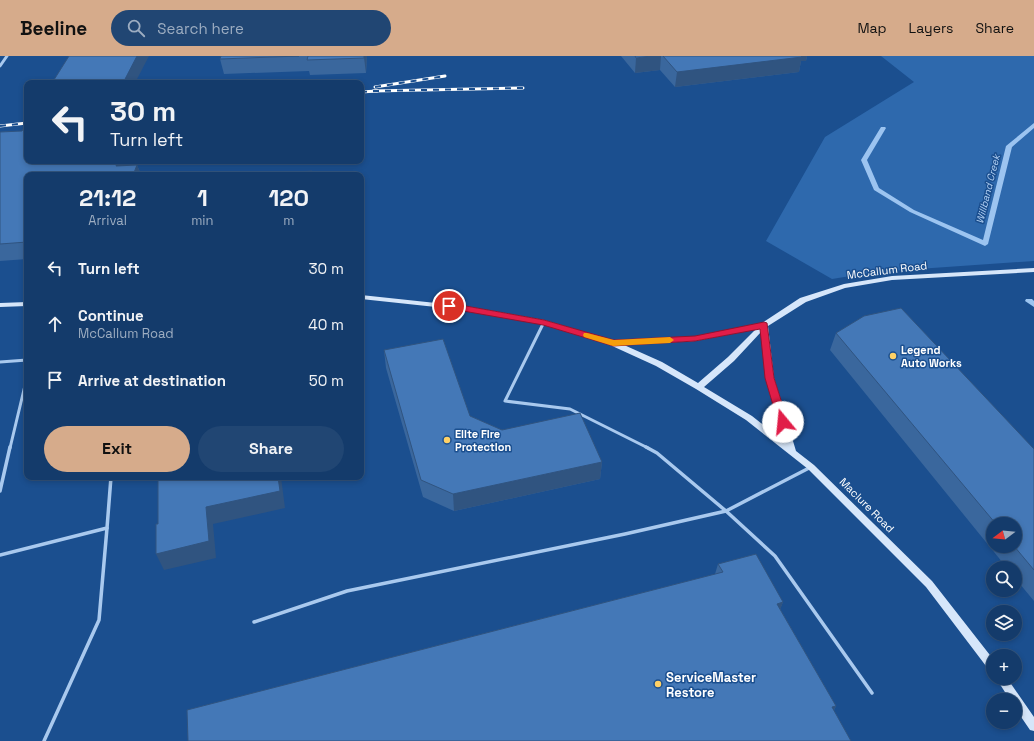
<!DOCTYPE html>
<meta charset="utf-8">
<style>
:root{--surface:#143b6b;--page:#214673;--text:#f1f3f6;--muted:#9dadc1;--line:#33557e;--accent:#d6ab8b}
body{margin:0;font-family:"Space Grotesk",sans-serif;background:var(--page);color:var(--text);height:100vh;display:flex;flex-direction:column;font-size:15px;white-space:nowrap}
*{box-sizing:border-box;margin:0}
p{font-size:13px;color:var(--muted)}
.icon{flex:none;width:22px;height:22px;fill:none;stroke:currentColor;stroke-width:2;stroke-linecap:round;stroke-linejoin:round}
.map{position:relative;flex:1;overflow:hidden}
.sheet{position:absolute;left:24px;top:116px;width:340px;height:308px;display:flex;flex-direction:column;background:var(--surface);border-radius:8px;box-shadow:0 2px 6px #0003,0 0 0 1px var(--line)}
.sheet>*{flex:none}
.guide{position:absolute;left:24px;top:24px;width:340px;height:84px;border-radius:8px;box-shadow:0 2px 6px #0003,0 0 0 1px var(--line);background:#143b6b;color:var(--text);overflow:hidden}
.needle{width:26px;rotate:254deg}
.fabs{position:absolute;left:986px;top:461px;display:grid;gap:8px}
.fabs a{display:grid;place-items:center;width:36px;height:36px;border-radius:50%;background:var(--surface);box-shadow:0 2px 6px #0003,0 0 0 1px var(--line);font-size:20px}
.pin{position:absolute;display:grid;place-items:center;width:34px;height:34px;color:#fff;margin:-17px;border:2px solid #fff;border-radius:50%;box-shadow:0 1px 4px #0007}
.me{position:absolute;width:44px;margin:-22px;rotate:343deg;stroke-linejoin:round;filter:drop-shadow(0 0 3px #0008)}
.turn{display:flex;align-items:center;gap:14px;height:84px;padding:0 20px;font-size:18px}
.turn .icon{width:52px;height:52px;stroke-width:2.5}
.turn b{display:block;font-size:28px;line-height:34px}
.eta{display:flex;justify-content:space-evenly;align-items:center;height:68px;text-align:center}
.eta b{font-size:24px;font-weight:800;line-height:28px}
.primary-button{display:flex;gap:8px;margin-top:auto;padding:8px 20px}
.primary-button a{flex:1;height:46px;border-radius:24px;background:var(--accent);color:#111;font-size:16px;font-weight:800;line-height:46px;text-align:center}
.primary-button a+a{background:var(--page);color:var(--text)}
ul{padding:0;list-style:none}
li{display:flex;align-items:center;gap:12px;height:56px;padding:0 20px}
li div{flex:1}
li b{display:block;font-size:15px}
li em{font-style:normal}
header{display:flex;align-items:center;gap:24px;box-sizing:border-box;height:56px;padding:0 20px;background:var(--accent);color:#111}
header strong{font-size:19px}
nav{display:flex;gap:22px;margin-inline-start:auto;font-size:14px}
.search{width:280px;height:36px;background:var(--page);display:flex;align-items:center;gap:10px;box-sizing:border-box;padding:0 14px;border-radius:22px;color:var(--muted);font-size:15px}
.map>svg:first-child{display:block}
</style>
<header>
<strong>Beeline</strong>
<div class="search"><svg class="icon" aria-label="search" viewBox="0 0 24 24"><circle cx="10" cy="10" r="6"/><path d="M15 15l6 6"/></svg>Search here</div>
<nav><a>Map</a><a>Layers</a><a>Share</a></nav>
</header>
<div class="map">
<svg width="1034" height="685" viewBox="0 0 1034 685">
<rect width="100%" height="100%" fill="#1b4f8f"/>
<path fill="#2e69ad" d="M 881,0 L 1034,0 L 1034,205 L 875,216 L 832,223 L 766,185 L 825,81 L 914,26 Z"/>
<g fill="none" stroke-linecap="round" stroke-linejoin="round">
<g fill="#9cc4f0" fill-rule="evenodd">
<path d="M 1034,67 L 1034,72 L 1012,91 L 988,188 L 985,190 L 910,156 L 874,134 L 861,104 L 881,71 L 885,71 L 886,72 L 867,104 L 879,132 L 914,154 L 983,184 L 1006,90 Z"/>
<path d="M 1026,243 L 1032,243 L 1034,245 L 1034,251 L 1025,245 Z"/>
</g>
<g stroke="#a9c9ee" stroke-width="3">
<path d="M 544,266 L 505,345 L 570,353 L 648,392"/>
<path d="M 0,306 L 27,304"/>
<path d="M 10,392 L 27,321"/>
</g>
<g stroke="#a9c9ee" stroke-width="3.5">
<path d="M 646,391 L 657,397 L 726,455"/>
<path d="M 811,411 L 726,455 L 775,500 L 872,637"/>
<path d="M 0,435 L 10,391"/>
<path d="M 0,499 L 107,472 L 111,421"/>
<path d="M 254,566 L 347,535 L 625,478 L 726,455"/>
<path d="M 44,685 L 99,564 L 107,472"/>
</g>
<path stroke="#a9c9ee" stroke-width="3" d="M 0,10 L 7,0"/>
<g fill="#d6e6fa" fill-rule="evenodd">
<path d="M 1034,212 L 1034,216 L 892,224 L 845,232 L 806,246 L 768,270 L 774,322 L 796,395 L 814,409 L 932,525 L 993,603 L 993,616 L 989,614 L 926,531 L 808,413 L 746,364 L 696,333 L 656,310 L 610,289 L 543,268 L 464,254 L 361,243 L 361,239 L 464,250 L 544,264 L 615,285 L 695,281 L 762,267 L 800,242 L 844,228 L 892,220 ZM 756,273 L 728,301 L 698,327 L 662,306 L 624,289 L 695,285 ZM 761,276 L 766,322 L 785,386 L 752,360 L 704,331 L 734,305 Z"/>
<path d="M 27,246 L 27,250 L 0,251 L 0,247 Z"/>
<path d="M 996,622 L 1007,622 L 1034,661 L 1034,675 L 1030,674 L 1015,652 L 1015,644 L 1010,644 Z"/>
</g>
<defs>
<g id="rail">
<path d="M 375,31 L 445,20"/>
<path d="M 373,35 L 523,32"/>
<path d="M 361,36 L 377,35"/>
<path d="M 0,70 L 27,67"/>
</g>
</defs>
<use href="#rail" stroke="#fff" stroke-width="3"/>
<use href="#rail" stroke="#1b4f8f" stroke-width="2" stroke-dasharray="6" stroke-linecap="butt"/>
</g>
<g fill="#3a679d" fill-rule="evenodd">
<path d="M 221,0 L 367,0 L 366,17 L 310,19 L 309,15 L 224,18 L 220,3 Z"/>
<path d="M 621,0 L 807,0 L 806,5 L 801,5 L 799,16 L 675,31 L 660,14 L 635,17 Z"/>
<path d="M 22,75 L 27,105 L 127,105 L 125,109 L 137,109 L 141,119 L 27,119 L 27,203 L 0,205 L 0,76 Z"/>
<path d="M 836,277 L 1034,393 L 1034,545 L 1015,522 L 1015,512 L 1007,512 L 830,294 ZM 993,468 L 1015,468 L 1015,490 L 993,490 Z"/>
<path d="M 384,294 L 470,360 L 502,374 L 602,406 L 600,423 L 454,455 L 423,441 L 386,312 Z"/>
<path d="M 718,508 L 783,546 L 780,553 L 836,650 L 834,654 L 715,518 Z"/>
</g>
<g fill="#305480">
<path d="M 137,0 L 149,0 L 135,27 L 123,27 Z"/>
<path d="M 364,0 L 367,0 L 366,17 L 364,2 Z"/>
<path d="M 651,0 L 661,0 L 660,14 L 635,17 L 636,2 Z"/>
<path d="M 790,0 L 807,0 L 806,5 L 801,5 L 799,16 L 675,31 L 677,16 Z"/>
<path d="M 115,105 L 127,105 L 122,117 L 116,110 Z"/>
<path d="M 137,109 L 141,119 L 133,119 Z"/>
<path d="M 602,406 L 600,423 L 454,455 L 453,438 Z"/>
<path d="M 278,421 L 281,421 L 285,452 L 213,468 L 216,502 L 164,514 L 156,498 L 206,451 Z"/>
<path d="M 783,546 L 777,562 L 777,548 Z"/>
<path d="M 836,650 L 828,665 L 832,651 Z"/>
</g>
<g fill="#4478b7" stroke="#305480">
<path d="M 69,0 L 137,0 L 123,27 L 52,27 Z"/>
<path d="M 221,0 L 299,0 L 220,3 Z"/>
<path d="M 308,0 L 364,0 L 364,2 L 307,4 Z"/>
<path d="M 635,0 L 651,0 L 636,2 Z"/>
<path d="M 663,0 L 801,0 L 802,1 L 677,16 Z"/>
<path d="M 27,66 L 27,105 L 118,105 L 116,110 L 137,109 L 133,119 L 27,119 L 27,186 L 0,188 L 0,76 L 22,75 Z"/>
<path d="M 312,115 L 311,119 L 253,119 Z"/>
<path d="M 901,252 L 1034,393 L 1034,514 L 1014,490 L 1015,490 L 1015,468 L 996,468 L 836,277 L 864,260 Z"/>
<path d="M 443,283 L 470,360 L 502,374 L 580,357 L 602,406 L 453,438 L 421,424 L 384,294 Z"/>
<path d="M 158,421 L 278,421 L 280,435 L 206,451 L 209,485 L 156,498 L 156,468 L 158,468 Z"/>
<path d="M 756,498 L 783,546 L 777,548 L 836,650 L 832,651 L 851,685 L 188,685 L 187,654 L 723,516 L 718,508 Z"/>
</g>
<path fill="#e11d48" stroke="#92132f" d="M 449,247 L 544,264 L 614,284 L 695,280 L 764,266 L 767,267 L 774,322 L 788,366 L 783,369 L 778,366 L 765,322 L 760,273 L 695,285 L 613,290 L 543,269 L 446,252 L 446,248 Z"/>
<path fill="#f59e0b" d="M 584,277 L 587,277 L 614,284 L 670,281 L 674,284 L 670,287 L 613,290 L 584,281 L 583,279 Z"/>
<g fill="#ffd166" stroke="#1b4f8f" stroke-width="1.5">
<circle cx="893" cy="300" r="4"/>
<circle cx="447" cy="384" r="4"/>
<circle cx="658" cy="628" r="4"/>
</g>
<g text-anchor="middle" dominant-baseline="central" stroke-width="3" stroke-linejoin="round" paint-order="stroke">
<g font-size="10" font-style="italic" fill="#b5d3f5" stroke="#1b4f8f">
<text transform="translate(988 133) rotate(-76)">Willband Creek</text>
</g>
<g font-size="11" fill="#fff" stroke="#1b4f8f">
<text transform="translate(887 214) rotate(-7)">McCallum Road</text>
<text transform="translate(867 449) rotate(45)">Maclure Road</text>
</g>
<g font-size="11" font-weight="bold" fill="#fff" stroke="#1b4f8f" text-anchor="start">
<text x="901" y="294">Legend<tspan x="901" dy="13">Auto Works</tspan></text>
<text x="455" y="378">Elite Fire<tspan x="455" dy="13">Protection</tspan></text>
</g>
<g font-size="13" font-weight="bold" fill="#fff" stroke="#1b4f8f" text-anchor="start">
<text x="666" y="621">ServiceMaster<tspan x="666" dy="15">Restore</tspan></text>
</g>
</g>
</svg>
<div class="fabs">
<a><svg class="needle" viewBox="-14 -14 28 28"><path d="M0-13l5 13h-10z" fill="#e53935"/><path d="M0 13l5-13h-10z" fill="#9dadc1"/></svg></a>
<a><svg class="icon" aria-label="search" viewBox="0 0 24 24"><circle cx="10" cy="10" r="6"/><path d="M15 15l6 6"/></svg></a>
<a><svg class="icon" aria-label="layers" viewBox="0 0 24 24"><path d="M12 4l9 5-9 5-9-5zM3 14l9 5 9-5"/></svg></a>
<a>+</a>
<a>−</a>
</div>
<div class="pin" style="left:449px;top:250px;background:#d93025"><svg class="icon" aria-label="arrive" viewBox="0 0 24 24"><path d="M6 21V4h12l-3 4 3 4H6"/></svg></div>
<svg class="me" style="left:783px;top:366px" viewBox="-20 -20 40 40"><circle r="19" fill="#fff"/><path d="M0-13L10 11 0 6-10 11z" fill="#e11d48"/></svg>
<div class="guide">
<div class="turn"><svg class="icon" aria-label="left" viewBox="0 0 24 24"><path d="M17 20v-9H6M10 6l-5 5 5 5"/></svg><div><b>30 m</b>Turn left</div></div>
</div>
<section class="sheet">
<div class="eta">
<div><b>21:12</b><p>Arrival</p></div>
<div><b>1</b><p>min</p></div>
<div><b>120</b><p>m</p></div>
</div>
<ul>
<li><svg class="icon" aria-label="left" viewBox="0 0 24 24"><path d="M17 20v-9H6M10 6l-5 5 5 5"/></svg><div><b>Turn left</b></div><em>30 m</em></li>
<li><svg class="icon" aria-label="ahead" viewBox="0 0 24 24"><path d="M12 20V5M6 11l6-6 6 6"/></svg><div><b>Continue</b><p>McCallum Road</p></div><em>40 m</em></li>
<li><svg class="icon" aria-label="arrive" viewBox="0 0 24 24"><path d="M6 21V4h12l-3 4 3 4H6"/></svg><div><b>Arrive at destination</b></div><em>50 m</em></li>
</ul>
<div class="primary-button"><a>Exit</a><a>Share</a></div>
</section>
</div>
